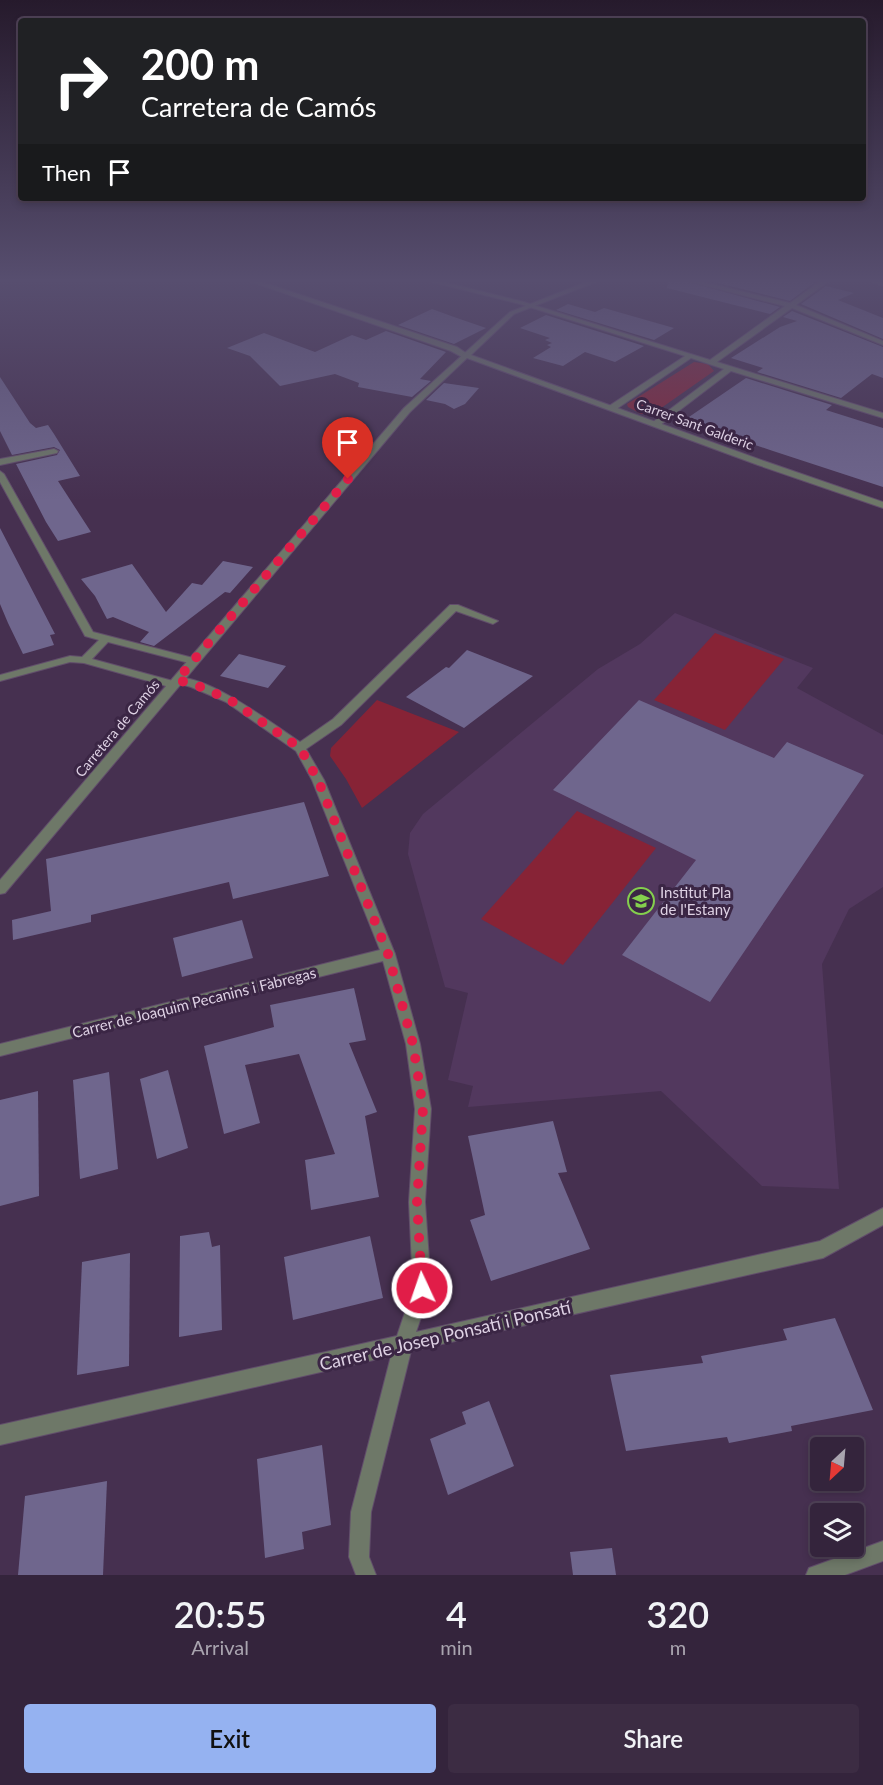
<!DOCTYPE html>
<meta charset="utf-8">
<style>
:root{--surface:#34243c;--page:#3c2c43;--text:#f1f3f6;--muted:#a9a4af;--line:#4e4156;--accent:#95b2f1}
body{margin:0;font-family:Lato,sans-serif;background:var(--page);color:var(--text);height:100vh;display:flex;flex-direction:column;font-size:22px;white-space:nowrap}
*{box-sizing:border-box;margin:0}
p{font-size:20px;color:var(--muted)}
.icon{flex:none;width:33px;height:33px;fill:none;stroke:currentColor;stroke-width:2;stroke-linecap:round;stroke-linejoin:round}
.map{position:relative;height:1575px;overflow:hidden}
.drawer{display:flex;flex-direction:column;background:var(--surface);flex:1}
.drawer>*{flex:none}
.banner{position:absolute;left:18px;top:18px;width:848px;height:183px;border-radius:6px;box-shadow:0 3px 9px #0003,0 0 0 2px var(--line);background:#202124;color:#fff;overflow:hidden}
.needle{width:39px;rotate:206deg}
.controls{position:absolute;left:810px;top:1437px;display:grid;gap:12px}
.controls a{display:grid;place-items:center;width:54px;height:54px;border-radius:6px;background:var(--surface);box-shadow:0 3px 9px #0003,0 0 0 2px var(--line);font-size:30px}
.pin{position:absolute;display:grid;place-items:center;width:51px;height:51px;color:#fff;margin:-62px -26px;border-radius:50% 50% 50% 0;rotate:-45deg;box-shadow:0 0 6px #0007}
.pin .icon{rotate:45deg}
.me{position:absolute;width:66px;margin:-33px;rotate:357deg;stroke-linejoin:round;filter:drop-shadow(0 0 4px #0008)}
.turn{display:flex;align-items:center;gap:21px;height:126px;padding:0 24px;font-size:27px}
.turn .icon{width:78px;height:78px;stroke-width:2.5}
.turn b{display:block;font-size:42px;line-height:51px}
.then{display:flex;align-items:center;height:57px;padding:0 24px;background:#0003;gap:12px;font-size:22px}
.eta{display:flex;justify-content:space-evenly;align-items:center;height:102px;text-align:center}
.eta b{font-size:36px;font-weight:600;line-height:42px}
.button{display:flex;gap:12px;margin-top:auto;padding:12px 24px}
.button a{flex:1;height:69px;border-radius:6px;background:var(--accent);color:#111;font-size:24px;font-weight:600;line-height:69px;text-align:center}
.button a+a{background:var(--page);color:var(--text)}
.map>svg:first-child{display:block}
</style>
<div class="map">
<svg width="883" height="1575" viewBox="0 0 883 1575">
<rect width="100%" height="100%" fill="#463050"/>
<path fill="#52385e" d="M 675,613 L 813,668 L 797,688 L 883,735 L 883,887 L 849,909 L 822,964 L 839,1189 L 762,1186 L 661,1091 L 468,1107 L 473,1086 L 448,1080 L 468,993 L 445,987 L 408,854 L 410,833 L 423,814 L 598,669 L 640,644 Z"/>
<g fill="#872336">
<path d="M 694,362 L 708,364 L 714,371 L 654,413 L 641,414 L 628,407 L 627,404 Z"/>
<path d="M 715,633 L 784,659 L 725,730 L 654,700 Z"/>
<path d="M 377,700 L 459,732 L 362,808 L 346,779 L 330,756 L 331,748 Z"/>
<path d="M 577,811 L 656,848 L 563,965 L 481,919 Z"/>
</g>
<g fill="#6f668d">
<path d="M 668,280 L 681,280 L 780,307 L 770,314 L 667,288 Z"/>
<path d="M 706,280 L 803,280 L 814,283 L 790,301 Z"/>
<path d="M 826,286 L 854,293 L 838,300 L 883,318 L 883,339 L 801,304 Z"/>
<path d="M 568,304 L 595,312 L 604,308 L 674,328 L 654,340 L 556,310 Z"/>
<path d="M 432,309 L 454,317 L 486,328 L 454,344 L 398,325 Z"/>
<path d="M 792,311 L 883,347 L 883,378 L 872,374 L 841,398 L 757,372 L 763,368 L 731,358 L 780,327 L 797,321 L 783,317 Z"/>
<path d="M 546,315 L 644,346 L 615,362 L 585,352 L 563,366 L 533,358 L 551,347 L 547,345 L 552,343 L 545,340 L 550,338 L 520,328 Z"/>
<path d="M 386,331 L 446,352 L 420,379 L 431,381 L 412,397 L 358,387 L 359,383 L 335,374 L 280,386 L 250,356 L 227,348 L 264,333 L 315,352 L 352,335 L 366,340 Z"/>
<path d="M 0,377 L 30,423 L 36,428 L 48,425 L 54,434 L 80,476 L 58,481 L 91,532 L 58,541 L 46,522 L 16,464 L 57,455 L 60,450 L 54,447 L 12,455 L 0,431 Z"/>
<path d="M 746,378 L 832,405 L 826,410 L 883,428 L 883,487 L 773,451 L 749,443 L 753,440 L 686,419 Z"/>
<path d="M 444,383 L 479,388 L 465,404 L 454,409 L 445,404 L 426,400 Z"/>
<path d="M 0,528 L 55,634 L 50,635 L 54,645 L 23,654 L 8,623 L 0,604 Z"/>
<path d="M 223,561 L 253,567 L 230,593 L 225,592 L 154,646 L 140,642 L 149,632 L 113,617 L 107,619 L 95,596 L 81,579 L 132,564 L 166,612 L 192,583 L 202,585 Z"/>
<path d="M 467,650 L 533,676 L 464,728 L 406,697 L 446,667 L 449,668 Z"/>
<path d="M 239,654 L 286,666 L 268,688 L 220,676 Z"/>
<path d="M 639,700 L 774,758 L 787,742 L 864,775 L 710,1002 L 622,955 L 696,860 L 553,790 Z"/>
<path d="M 304,802 L 329,876 L 233,899 L 229,882 L 91,915 L 91,922 L 13,940 L 12,920 L 51,911 L 46,859 Z"/>
<path d="M 242,920 L 253,958 L 182,977 L 173,938 Z"/>
<path d="M 354,988 L 366,1040 L 349,1043 L 377,1112 L 365,1116 L 379,1197 L 311,1210 L 305,1160 L 335,1154 L 299,1054 L 245,1065 L 260,1123 L 224,1134 L 204,1046 L 274,1027 L 270,1005 Z"/>
<path d="M 168,1070 L 188,1148 L 157,1159 L 140,1079 Z"/>
<path d="M 109,1072 L 118,1169 L 80,1179 L 73,1080 Z"/>
<path d="M 38,1091 L 39,1196 L 0,1206 L 0,1100 Z"/>
<path d="M 553,1121 L 567,1172 L 558,1173 L 590,1249 L 491,1281 L 470,1220 L 485,1215 L 468,1136 Z"/>
<path d="M 209,1232 L 212,1247 L 220,1245 L 222,1330 L 179,1337 L 180,1236 Z"/>
<path d="M 370,1236 L 383,1298 L 293,1320 L 284,1257 Z"/>
<path d="M 130,1253 L 129,1366 L 77,1375 L 82,1262 Z"/>
<path d="M 835,1318 L 873,1410 L 791,1426 L 792,1431 L 729,1443 L 727,1437 L 626,1451 L 610,1375 L 703,1363 L 701,1356 L 787,1340 L 783,1329 Z"/>
<path d="M 489,1401 L 514,1466 L 448,1495 L 430,1439 L 466,1424 L 462,1412 Z"/>
<path d="M 322,1445 L 331,1525 L 302,1532 L 304,1549 L 265,1558 L 257,1459 Z"/>
<path d="M 107,1481 L 103,1575 L 18,1575 L 25,1496 Z"/>
<path d="M 612,1548 L 616,1575 L 573,1575 L 570,1552 Z"/>
</g>
<g fill="none" stroke-linecap="round" stroke-linejoin="round">
<defs>
<g id="minor">
<path d="M 246,280 L 256,280 L 457,347 L 469,355 L 462,357 L 451,351 Z"/>
<path d="M 424,280 L 436,280 L 524,302 L 710,360 L 785,306 L 683,280 L 695,280 L 790,303 L 822,280 L 830,280 L 796,305 L 883,341 L 883,345 L 792,308 L 717,362 L 883,413 L 883,418 L 731,371 L 659,426 L 653,426 L 653,422 L 724,369 L 691,358 L 615,410 L 609,410 L 609,406 L 685,356 L 520,304 Z"/>
<path d="M 869,280 L 883,282 L 883,286 L 870,281 Z"/>
<path d="M 54,449 L 58,451 L 57,453 L 0,465 L 0,459 Z"/>
<path d="M 0,471 L 4,474 L 93,632 L 197,659 L 198,661 L 193,664 L 108,642 L 92,659 L 173,681 L 173,678 C 205,672 273,724 300,742 L 333,719 L 450,605 L 458,605 L 498,621 L 493,624 L 456,611 L 341,725 L 306,749 L 324,780 L 395,954 L 420,1044 L 431,1109 L 425,1202 L 431,1288 L 416,1332 L 820,1241 L 883,1208 L 883,1225 L 823,1258 L 411,1351 L 371,1512 L 369,1557 L 376,1575 L 356,1575 L 349,1557 L 351,1512 L 391,1356 L 0,1445 L 0,1425 L 397,1336 L 413,1288 L 409,1202 L 415,1109 L 406,1044 L 383,961 L 0,1056 L 0,1044 L 380,950 L 312,780 L 296,751 L 226,702 L 191,687 L 177,683 L 177,687 L 173,688 L 84,663 L 70,662 L 0,681 L 0,675 L 70,656 L 82,657 L 99,640 L 85,636 L 84,634 L 0,482 Z"/>
<path d="M 883,1541 L 883,1561 L 845,1575 L 806,1575 L 809,1568 Z"/>
</g>
<path id="tertiary" d="M 591,280 L 601,280 L 514,314 L 471,355 L 764,461 L 883,502 L 883,508 L 758,465 L 467,358 L 410,412 L 5,893 L 0,894 L 0,880 L 404,408 L 510,312 Z"/>
</defs>
<use href="#minor" stroke="#614d6b" stroke-width="2"/>
<use href="#tertiary" stroke="#614d6b" stroke-width="2"/>
<use href="#minor" fill="#6e7868" fill-rule="evenodd"/>
<use href="#tertiary" fill="#6e7868" fill-rule="evenodd"/>
</g>
<linearGradient id="sky" x2="0" y2="1"><stop stop-color="#261a2c"/><stop offset="0.56" stop-color="#574e6f"/><stop offset="1" stop-color="#574e6f" stop-opacity="0"/></linearGradient>
<rect width="883" height="501" fill="url(#sky)"/>
<g fill="none" stroke-linecap="round" stroke-linejoin="round">
<path stroke="#e11d48" stroke-width="10" stroke-dasharray="0 18" d="M 348,479 L 177,680 L 194,684 L 230,700 L 300,748 L 318,780 L 388,954 L 413,1044 L 423,1108 L 417,1202 L 422,1288"/>
</g>
<defs>
<symbol id="school-ring" viewBox="-11 -11 22 22"><circle r="9.5" fill="#3b2645" stroke="#84cf4d" stroke-width="1.5"/><path d="M0-5L7-2L0 1L-7-2ZM-4 1L0 2.5L4 1V4Q0 6-4 4Z" fill="#84cf4d"/></symbol>
</defs>
<g fill-rule="evenodd">
<use href="#school-ring" x="626" y="886" width="30" height="30"/>
</g>
<g text-anchor="middle" dominant-baseline="central" stroke-width="6" stroke-linejoin="round" paint-order="stroke">
<g font-size="14" fill="#ded1e4" stroke="#3b2645">
<text transform="translate(695 424) rotate(20)">Carrer Sant Galderic</text>
<text transform="translate(117 728) rotate(-50)">Carretera de Camós</text>
</g>
<g font-size="15" fill="#ded1e4" stroke="#3b2645" text-anchor="start">
<text x="660" y="892">Institut Pla<tspan x="660" dy="17">de l'Estany</tspan></text>
</g>
<g font-size="15" fill="#ded1e4" stroke="#3b2645">
<text transform="translate(194 1002) rotate(-14)">Carrer de Joaquim Pecanins i Fàbregas</text>
</g>
<g font-size="18" fill="#ded1e4" stroke="#3b2645">
<text transform="translate(445 1335) rotate(-13)">Carrer de Josep Ponsatí i Ponsatí</text>
</g>
</g>
</svg>
<div class="controls">
<a><svg class="needle" viewBox="-14 -14 28 28"><path d="M0-13l5 13h-10z" fill="#e53935"/><path d="M0 13l5-13h-10z" fill="#a9a4af"/></svg></a>
<a><svg class="icon" aria-label="layers" viewBox="0 0 24 24"><path d="M12 4l9 5-9 5-9-5zM3 14l9 5 9-5"/></svg></a>
</div>
<div class="pin" style="left:348px;top:479px;background:#d93025"><svg class="icon" aria-label="arrive" viewBox="0 0 24 24"><path d="M6 21V4h12l-3 4 3 4H6"/></svg></div>
<svg class="me" style="left:422px;top:1288px" viewBox="-20 -20 40 40"><circle r="17" fill="#e11d48" stroke="#fff" stroke-width="3"/><path d="M0-11L8 9 0 5-8 9z" fill="#fff"/></svg>
<div class="banner">
<div class="turn"><svg class="icon" aria-label="right" viewBox="0 0 24 24"><path d="M7 20v-9h11M14 6l5 5-5 5"/></svg><div><b>200 m</b>Carretera de Camós</div></div>
<div class="then">Then<svg class="icon" aria-label="arrive" viewBox="0 0 24 24"><path d="M6 21V4h12l-3 4 3 4H6"/></svg></div>
</div>
</div>
<section class="drawer">
<div class="eta">
<div><b>20:55</b><p>Arrival</p></div>
<div><b>4</b><p>min</p></div>
<div><b>320</b><p>m</p></div>
</div>
<div class="button"><a>Exit</a><a>Share</a></div>
</section>
